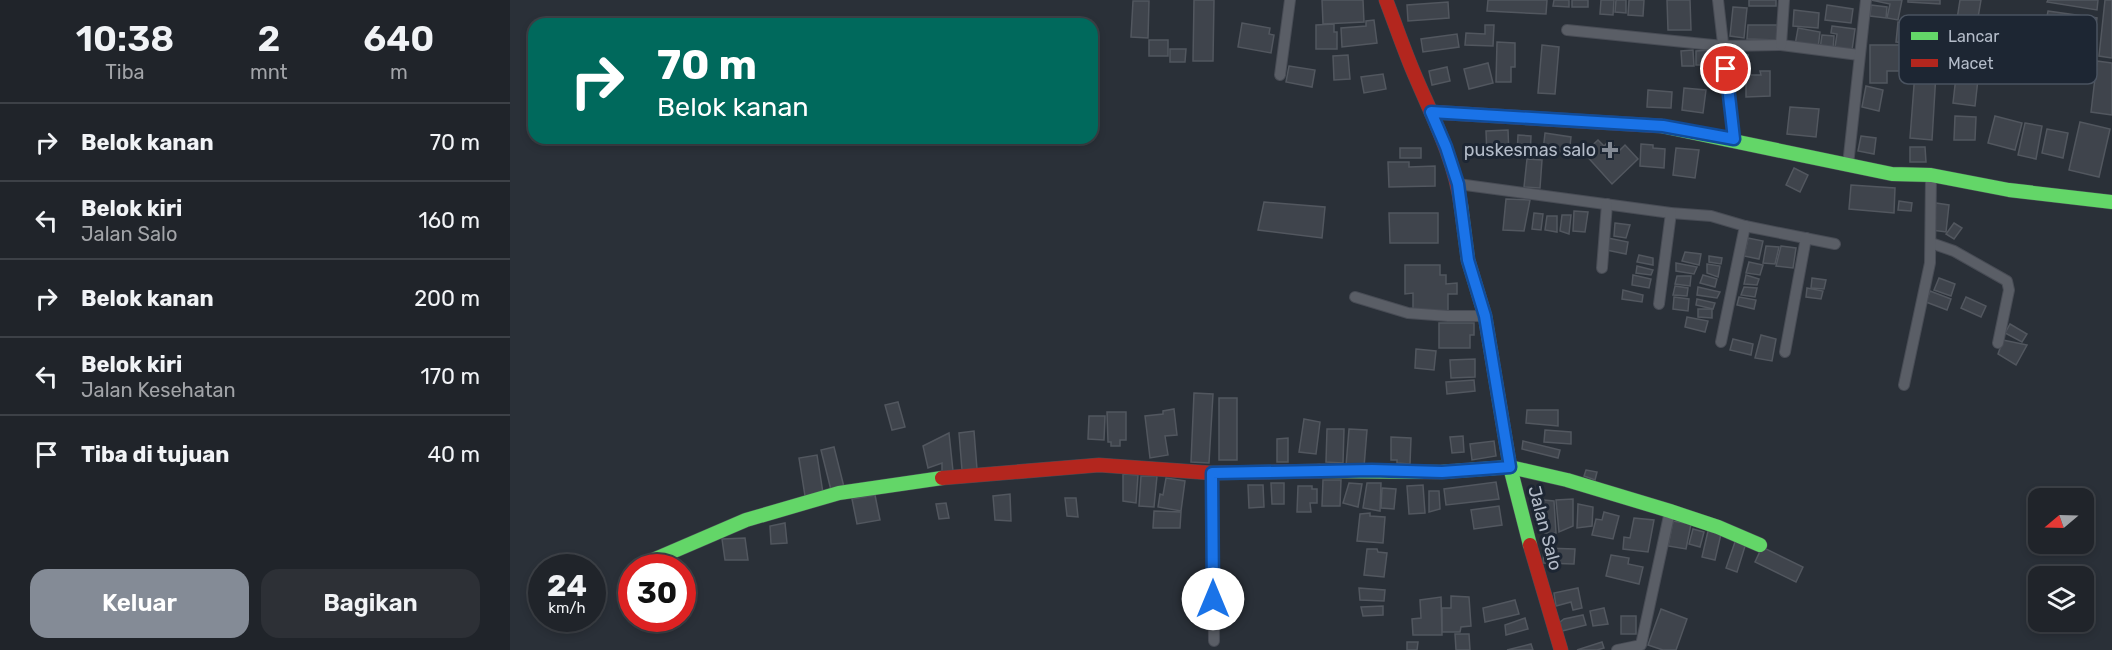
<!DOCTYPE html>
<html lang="id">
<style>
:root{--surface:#20242a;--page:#2d3036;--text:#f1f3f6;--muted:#a2a4a8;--line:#3d4147;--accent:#848b96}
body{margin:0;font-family:Rubik,sans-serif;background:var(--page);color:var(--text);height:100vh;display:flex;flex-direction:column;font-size:22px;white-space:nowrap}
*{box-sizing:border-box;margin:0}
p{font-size:20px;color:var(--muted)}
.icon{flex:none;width:33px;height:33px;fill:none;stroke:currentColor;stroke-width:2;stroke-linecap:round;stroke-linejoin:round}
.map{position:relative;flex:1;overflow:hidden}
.panel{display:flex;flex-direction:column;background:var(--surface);width:510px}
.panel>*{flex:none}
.banner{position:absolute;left:18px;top:18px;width:570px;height:126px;border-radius:18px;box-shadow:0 3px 9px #0003,0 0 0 2px var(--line);background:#00695c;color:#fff;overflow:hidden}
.needle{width:39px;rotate:251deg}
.tools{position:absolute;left:1518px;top:488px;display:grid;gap:12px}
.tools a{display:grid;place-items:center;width:66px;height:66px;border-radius:12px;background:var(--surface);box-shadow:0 3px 9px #0003,0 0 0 2px var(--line);font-size:30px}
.speed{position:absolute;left:18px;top:554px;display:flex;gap:12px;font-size:30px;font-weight:700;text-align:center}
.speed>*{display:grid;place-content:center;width:78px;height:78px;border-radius:50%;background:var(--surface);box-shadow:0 3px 9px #0003,0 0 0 2px var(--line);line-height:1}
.speed small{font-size:15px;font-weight:400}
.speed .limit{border:9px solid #d22;background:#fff;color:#111}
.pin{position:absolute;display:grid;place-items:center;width:51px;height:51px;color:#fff;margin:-26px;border:3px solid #fff;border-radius:50%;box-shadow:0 2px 6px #0007}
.me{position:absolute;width:66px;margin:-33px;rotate:0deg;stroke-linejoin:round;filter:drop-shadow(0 0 4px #0008)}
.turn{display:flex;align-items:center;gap:21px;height:126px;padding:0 30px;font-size:27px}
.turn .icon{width:78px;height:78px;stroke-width:2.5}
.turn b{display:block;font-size:42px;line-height:51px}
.eta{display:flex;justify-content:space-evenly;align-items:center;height:102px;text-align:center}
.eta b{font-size:36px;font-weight:600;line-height:42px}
.cta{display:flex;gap:12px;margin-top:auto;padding:12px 30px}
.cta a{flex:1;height:69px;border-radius:18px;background:var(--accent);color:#fff;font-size:24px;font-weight:600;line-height:69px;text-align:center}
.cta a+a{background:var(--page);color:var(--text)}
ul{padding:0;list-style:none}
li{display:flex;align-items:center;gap:18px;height:78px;padding:0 30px;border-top:2px solid var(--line)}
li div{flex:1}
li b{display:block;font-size:22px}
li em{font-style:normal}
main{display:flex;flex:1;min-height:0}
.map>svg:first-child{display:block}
</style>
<main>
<section class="panel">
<div class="eta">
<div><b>10:38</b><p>Tiba</p></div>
<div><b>2</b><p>mnt</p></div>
<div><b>640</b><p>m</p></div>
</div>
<ul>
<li><svg class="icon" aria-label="right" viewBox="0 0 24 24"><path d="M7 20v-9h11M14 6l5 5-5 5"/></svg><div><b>Belok kanan</b></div><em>70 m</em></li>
<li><svg class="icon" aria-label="left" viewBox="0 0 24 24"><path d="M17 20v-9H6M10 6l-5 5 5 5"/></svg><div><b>Belok kiri</b><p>Jalan Salo</p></div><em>160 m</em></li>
<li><svg class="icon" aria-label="right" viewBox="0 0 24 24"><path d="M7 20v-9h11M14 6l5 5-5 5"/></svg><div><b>Belok kanan</b></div><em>200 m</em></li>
<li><svg class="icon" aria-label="left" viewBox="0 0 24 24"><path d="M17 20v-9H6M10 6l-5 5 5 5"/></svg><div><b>Belok kiri</b><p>Jalan Kesehatan</p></div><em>170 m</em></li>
<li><svg class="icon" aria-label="arrive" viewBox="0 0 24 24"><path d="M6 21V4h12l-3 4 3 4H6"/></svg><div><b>Tiba di tujuan</b></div><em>40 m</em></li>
</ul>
<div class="cta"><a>Keluar</a><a>Bagikan</a></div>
</section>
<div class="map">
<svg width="1602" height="650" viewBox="0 0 1602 650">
<rect width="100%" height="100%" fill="#2a3038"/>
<g fill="#3f444c" stroke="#52575f" stroke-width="1.5">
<path d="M 684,0 L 704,0 L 703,61 L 683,61 Z"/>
<path d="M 812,0 L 853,0 L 854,22 L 813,24 Z"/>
<path d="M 978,0 L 1037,0 L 1036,14 L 977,11 Z"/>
<path d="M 1044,0 L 1059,0 L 1059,7 L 1043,6 Z"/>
<rect x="1062" y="0" width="16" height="7"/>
<path d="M 1091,0 L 1104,0 L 1103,15 L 1090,14 Z"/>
<path d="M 1106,0 L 1116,0 L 1116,13 L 1105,12 Z"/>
<path d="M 1119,0 L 1134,0 L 1133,16 L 1118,15 Z"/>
<path d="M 1157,0 L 1180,0 L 1181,30 L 1158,30 Z"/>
<rect x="1239" y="0" width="27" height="6"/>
<path d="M 1361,0 L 1392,0 L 1388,20 L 1377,18 L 1380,4 Z"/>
<path d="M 1398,0 L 1430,0 L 1430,4 L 1398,2 Z"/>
<path d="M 1450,0 L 1471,0 L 1465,35 L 1460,34 L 1458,48 L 1443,45 Z"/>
<path d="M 1538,0 L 1588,0 L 1587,10 L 1537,2 Z"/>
<path d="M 1595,0 L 1602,0 L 1602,58 L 1589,56 Z"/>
<path d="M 623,1 L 639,1 L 638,38 L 621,37 Z"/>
<path d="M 938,2 L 939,18 L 898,21 L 897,5 Z"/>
<path d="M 1317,5 L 1343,9 L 1341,23 L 1315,20 Z"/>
<path d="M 1361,5 L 1377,7 L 1376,18 L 1360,16 Z"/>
<path d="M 1223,7 L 1237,8 L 1234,38 L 1220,36 Z"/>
<path d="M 1284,10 L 1309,13 L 1308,28 L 1283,26 Z"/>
<path d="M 1538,11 L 1587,18 L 1584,41 L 1534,33 Z"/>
<path d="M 864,20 L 867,43 L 832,47 L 831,28 L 856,26 L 856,21 Z"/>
<path d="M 1388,22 L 1401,24 L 1399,43 L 1386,42 Z"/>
<path d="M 732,23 L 760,28 L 759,34 L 764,35 L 761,53 L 728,47 Z"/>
<path d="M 824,24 L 824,32 L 827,32 L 827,49 L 806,49 L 806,25 Z"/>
<path d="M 975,25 L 984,25 L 983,46 L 955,45 L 956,33 L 975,34 Z"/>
<path d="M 1238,25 L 1267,25 L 1267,40 L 1237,39 Z"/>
<path d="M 1322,26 L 1345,29 L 1342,50 L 1325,47 L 1327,34 L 1321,33 Z"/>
<path d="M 1288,28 L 1310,32 L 1308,48 L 1285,45 Z"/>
<path d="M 947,34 L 949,47 L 913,52 L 911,39 Z"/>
<path d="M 1312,35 L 1324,36 L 1323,50 L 1310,49 Z"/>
<rect x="639" y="40" width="19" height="16"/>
<path d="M 987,42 L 1005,43 L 1005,67 L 1001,67 L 1001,82 L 986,82 Z"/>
<path d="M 1032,45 L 1049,47 L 1045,94 L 1028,93 Z"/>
<path d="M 1360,45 L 1397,45 L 1397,71 L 1377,71 L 1377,83 L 1360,83 Z"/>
<path d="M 660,49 L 676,49 L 675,62 L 660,62 Z"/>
<path d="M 1183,50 L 1184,66 L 1172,66 L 1171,51 Z"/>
<path d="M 1200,50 L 1201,65 L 1186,65 L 1186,51 Z"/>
<path d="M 1449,50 L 1471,52 L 1465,106 L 1443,103 Z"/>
<path d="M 838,55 L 840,79 L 824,80 L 823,56 Z"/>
<path d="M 1238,55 L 1238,70 L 1224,70 L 1223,56 Z"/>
<path d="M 1587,61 L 1602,63 L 1602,115 L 1581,112 Z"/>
<path d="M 978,63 L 983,83 L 959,89 L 954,69 Z"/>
<path d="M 779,66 L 805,70 L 802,87 L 776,82 Z"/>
<path d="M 937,67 L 940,81 L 922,85 L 919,71 Z"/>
<path d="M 1250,71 L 1260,71 L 1260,96 L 1236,97 L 1236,75 L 1251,75 Z"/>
<path d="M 1405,72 L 1426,73 L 1422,140 L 1400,138 Z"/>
<path d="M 873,74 L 876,89 L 854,93 L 851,77 Z"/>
<path d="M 1356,86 L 1373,90 L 1369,111 L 1352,107 Z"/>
<path d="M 1174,88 L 1196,90 L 1193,113 L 1172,110 Z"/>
<path d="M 1138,90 L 1162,92 L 1161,108 L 1137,107 Z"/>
<path d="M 1280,107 L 1309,109 L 1306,137 L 1277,134 Z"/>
<path d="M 1445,116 L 1466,117 L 1465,140 L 1444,140 Z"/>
<path d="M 1485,116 L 1512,123 L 1505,150 L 1478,143 Z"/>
<path d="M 1570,122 L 1600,129 L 1589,177 L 1559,170 Z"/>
<path d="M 1515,123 L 1532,126 L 1526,159 L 1508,155 Z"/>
<path d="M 1537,129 L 1558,133 L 1553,158 L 1532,153 Z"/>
<path d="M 998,130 L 999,156 L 977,157 L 976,131 Z"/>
<path d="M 1035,133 L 1061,137 L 1059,154 L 1033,151 Z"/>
<path d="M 1008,135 L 1021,136 L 1020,157 L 1007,156 Z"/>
<path d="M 1351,136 L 1366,138 L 1364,154 L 1348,151 Z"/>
<path d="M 1088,140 L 1094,146 L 1099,141 L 1109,151 L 1115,145 L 1128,159 L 1102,184 L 1074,153 Z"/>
<path d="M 1131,144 L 1143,145 L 1143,148 L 1155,149 L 1154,168 L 1130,166 Z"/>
<path d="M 1400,147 L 1415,147 L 1416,162 L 1400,162 Z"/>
<rect x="890" y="148" width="21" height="10"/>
<path d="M 1166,148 L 1189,150 L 1185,178 L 1163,175 Z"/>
<path d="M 1017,159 L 1032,160 L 1030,188 L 1014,187 Z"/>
<path d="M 878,162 L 899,162 L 899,167 L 925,166 L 925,186 L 879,187 Z"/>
<path d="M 1284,168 L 1298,175 L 1290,192 L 1276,185 Z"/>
<path d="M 1341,185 L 1385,188 L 1384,213 L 1339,209 Z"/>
<path d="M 996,199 L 1020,200 L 1014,231 L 993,230 Z"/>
<path d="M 1389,201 L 1402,203 L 1401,211 L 1388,210 Z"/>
<path d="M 754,202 L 815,207 L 812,238 L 748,230 Z"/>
<path d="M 1426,203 L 1439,205 L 1436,232 L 1422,230 Z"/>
<path d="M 1064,211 L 1078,212 L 1075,232 L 1063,231 Z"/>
<path d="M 879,213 L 928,213 L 928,243 L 880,243 Z"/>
<path d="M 1024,213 L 1033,214 L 1031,230 L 1022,229 Z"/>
<path d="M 1052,215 L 1061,215 L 1059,234 L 1050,231 Z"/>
<path d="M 1037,216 L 1047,216 L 1047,232 L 1035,230 Z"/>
<path d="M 1105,223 L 1120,225 L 1116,238 L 1104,236 Z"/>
<path d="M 1444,223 L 1452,228 L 1444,239 L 1436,234 Z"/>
<path d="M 1098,238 L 1118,242 L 1116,254 L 1096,250 Z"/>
<path d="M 1238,238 L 1253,241 L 1249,259 L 1234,256 Z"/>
<path d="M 1256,246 L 1269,247 L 1265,264 L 1253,263 Z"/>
<path d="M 1271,246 L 1286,248 L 1283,268 L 1266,266 Z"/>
<path d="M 1175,252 L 1191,254 L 1189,265 L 1172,261 Z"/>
<path d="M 1129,255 L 1143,258 L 1143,265 L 1127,262 Z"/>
<path d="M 1199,256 L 1212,258 L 1211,264 L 1199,262 Z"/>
<path d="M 1239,262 L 1253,265 L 1250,275 L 1236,273 Z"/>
<path d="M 1166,263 L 1187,267 L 1184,274 L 1166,271 Z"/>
<path d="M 1197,264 L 1210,266 L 1208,277 L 1197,273 Z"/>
<path d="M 895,265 L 930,265 L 930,275 L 936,275 L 936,284 L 947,283 L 947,294 L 938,294 L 938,311 L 903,311 L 903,293 L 895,294 Z"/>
<path d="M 1127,266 L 1143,270 L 1141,275 L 1126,273 Z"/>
<path d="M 1123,275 L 1141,279 L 1139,288 L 1122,285 Z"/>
<path d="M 1193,275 L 1207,279 L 1205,287 L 1190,283 Z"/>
<path d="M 1236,275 L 1249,279 L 1247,285 L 1234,284 Z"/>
<path d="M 1167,276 L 1181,276 L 1180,286 L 1165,284 Z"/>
<path d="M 1302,278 L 1316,280 L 1314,289 L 1301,288 Z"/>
<path d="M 1429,278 L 1445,284 L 1441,296 L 1424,290 Z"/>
<path d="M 1165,286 L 1178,288 L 1177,296 L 1163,295 Z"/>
<path d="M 1188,287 L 1210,292 L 1207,298 L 1187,295 Z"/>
<path d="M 1234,287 L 1247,288 L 1245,297 L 1231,295 Z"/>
<path d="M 1297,288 L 1313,291 L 1311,299 L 1296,297 Z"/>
<path d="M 1113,290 L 1133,295 L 1132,302 L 1112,299 Z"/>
<path d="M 1420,291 L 1441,299 L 1437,310 L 1416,302 Z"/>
<path d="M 1164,297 L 1179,299 L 1178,311 L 1163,309 Z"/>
<path d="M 1229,297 L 1246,300 L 1244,309 L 1227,305 Z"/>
<path d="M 1456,297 L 1476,306 L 1471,317 L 1451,308 Z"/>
<path d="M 1187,299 L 1205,303 L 1203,309 L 1186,305 Z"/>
<path d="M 1188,309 L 1202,309 L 1202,318 L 1188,317 Z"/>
<path d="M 1177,317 L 1198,321 L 1195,332 L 1175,327 Z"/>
<path d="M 929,323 L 964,323 L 964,335 L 960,335 L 960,348 L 929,348 Z"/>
<path d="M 1500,324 L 1517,334 L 1512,342 L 1495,333 Z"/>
<path d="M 1251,335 L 1266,339 L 1262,361 L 1245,358 Z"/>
<path d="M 1223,339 L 1243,344 L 1241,355 L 1220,350 Z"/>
<path d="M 1493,340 L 1517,345 L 1506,365 L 1488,354 Z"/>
<path d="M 906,349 L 926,351 L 924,370 L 905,368 Z"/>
<path d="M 965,359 L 965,377 L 941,378 L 940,360 Z"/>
<path d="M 964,380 L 965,391 L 937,394 L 936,382 Z"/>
<path d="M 684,393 L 703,394 L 699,463 L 681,462 Z"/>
<rect x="709" y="398" width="18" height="62"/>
<path d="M 388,402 L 395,427 L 382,430 L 375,405 Z"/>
<path d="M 664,409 L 667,435 L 655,436 L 658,455 L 640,458 L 635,416 L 653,414 L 653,411 Z"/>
<path d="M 1017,410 L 1048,410 L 1048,426 L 1016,423 Z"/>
<path d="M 597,412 L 616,412 L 616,440 L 610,440 L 610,446 L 601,446 L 601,442 L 598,442 Z"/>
<path d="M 579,416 L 595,416 L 594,440 L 578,439 Z"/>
<path d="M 794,419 L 810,422 L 806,454 L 789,452 Z"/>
<path d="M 817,429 L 834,429 L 833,463 L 816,462 Z"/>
<path d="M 839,429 L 857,430 L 854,467 L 836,466 Z"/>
<path d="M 1035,430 L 1061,432 L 1061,444 L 1034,442 Z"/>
<path d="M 464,431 L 467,469 L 452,470 L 449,433 Z"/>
<path d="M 439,433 L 443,471 L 432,473 L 432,463 L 418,468 L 413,446 Z"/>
<path d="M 953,436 L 954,452 L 942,453 L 940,437 Z"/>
<path d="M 881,437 L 901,438 L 900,464 L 887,463 L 887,460 L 881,460 Z"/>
<path d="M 778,438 L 778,462 L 767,462 L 767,439 Z"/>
<path d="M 984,441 L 986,456 L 962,460 L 960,444 Z"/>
<path d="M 1013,441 L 1050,450 L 1048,458 L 1012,449 Z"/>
<path d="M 324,447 L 334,487 L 321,490 L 311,450 Z"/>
<path d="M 307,455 L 313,493 L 295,496 L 289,458 Z"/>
<path d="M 1076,470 L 1087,472 L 1085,480 L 1074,476 Z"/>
<path d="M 613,474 L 628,475 L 626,503 L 613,501 Z"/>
<path d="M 631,476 L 647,476 L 644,507 L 629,506 Z"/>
<path d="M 656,478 L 675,481 L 671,511 L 648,507 L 650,494 L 653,495 Z"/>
<path d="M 813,480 L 831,480 L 830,506 L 812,506 Z"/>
<path d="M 986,482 L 989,499 L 936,505 L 934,489 Z"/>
<path d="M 761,483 L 774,483 L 774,504 L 762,504 Z"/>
<path d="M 839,483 L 852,484 L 848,507 L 833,503 Z"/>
<path d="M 857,483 L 871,483 L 870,511 L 853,508 Z"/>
<path d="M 738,485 L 753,485 L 754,507 L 739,508 Z"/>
<path d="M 913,485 L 915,513 L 899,514 L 897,486 Z"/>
<path d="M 788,486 L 802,486 L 802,489 L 807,489 L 807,503 L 800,503 L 801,512 L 787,512 Z"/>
<path d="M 872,488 L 886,489 L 884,509 L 871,508 Z"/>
<path d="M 919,491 L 929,491 L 930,509 L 919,512 Z"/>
<path d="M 500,494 L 501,521 L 485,520 L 483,496 Z"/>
<path d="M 365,495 L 370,520 L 347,524 L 342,499 Z"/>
<path d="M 555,498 L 566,498 L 568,517 L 557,516 Z"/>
<path d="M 1063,499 L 1063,526 L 1049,532 L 1046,500 Z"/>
<path d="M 1034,500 L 1044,501 L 1046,533 L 1035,533 Z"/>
<path d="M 436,503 L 439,518 L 429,519 L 426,504 Z"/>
<path d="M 1068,504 L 1083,507 L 1082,526 L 1067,528 Z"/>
<path d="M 989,506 L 992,525 L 964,529 L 961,510 Z"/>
<path d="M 644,511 L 671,512 L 670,528 L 643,528 Z"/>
<path d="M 1094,512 L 1109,516 L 1103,539 L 1082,535 L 1086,519 L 1092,520 Z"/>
<path d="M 860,513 L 860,516 L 875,517 L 873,543 L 847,541 L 850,514 Z"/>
<path d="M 1124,518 L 1144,520 L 1138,552 L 1113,549 L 1114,537 L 1120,538 Z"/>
<path d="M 1163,521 L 1181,524 L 1176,549 L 1158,546 Z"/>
<path d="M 275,523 L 277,543 L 261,544 L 260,526 Z"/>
<path d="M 1183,529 L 1194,532 L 1190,547 L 1179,544 Z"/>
<path d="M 1198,531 L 1211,534 L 1205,560 L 1192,557 Z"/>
<path d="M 235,538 L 238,560 L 215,560 L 212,539 Z"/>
<path d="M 1226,539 L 1236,543 L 1227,572 L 1216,568 Z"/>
<path d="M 1252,547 L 1293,567 L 1286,582 L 1245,562 Z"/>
<path d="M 1034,548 L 1065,549 L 1064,564 L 1033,563 Z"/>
<path d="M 857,549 L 867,549 L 868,552 L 877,553 L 874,577 L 854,575 Z"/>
<path d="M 1101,555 L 1119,558 L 1118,564 L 1133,567 L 1129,584 L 1096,576 Z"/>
<path d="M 849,588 L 875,590 L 874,601 L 850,600 Z"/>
<path d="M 1068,588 L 1072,608 L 1063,610 L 1061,602 L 1046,606 L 1044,593 Z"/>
<path d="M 941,596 L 959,597 L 961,626 L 951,627 L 950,632 L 932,632 L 932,608 L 941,608 Z"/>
<path d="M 931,597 L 932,635 L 903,635 L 902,619 L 911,618 L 910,600 Z"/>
<path d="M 1005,600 L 1009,614 L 975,622 L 973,608 Z"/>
<path d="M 873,606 L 873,615 L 853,616 L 851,607 Z"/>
<path d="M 1094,608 L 1098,624 L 1083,626 L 1080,611 Z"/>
<path d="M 1151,609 L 1177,619 L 1166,650 L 1153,650 L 1138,645 Z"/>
<path d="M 1073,615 L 1076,625 L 1052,631 L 1050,622 L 1054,619 Z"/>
<rect x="1111" y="616" width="15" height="18"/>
<path d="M 1015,618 L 1018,629 L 996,635 L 995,625 Z"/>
<path d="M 945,634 L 959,634 L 960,650 L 946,650 Z"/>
<path d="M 897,642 L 908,642 L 907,650 L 897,650 Z"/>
<path d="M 1092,642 L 1094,648 L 1087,650 L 1067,650 Z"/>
<path d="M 1021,644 L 1023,650 L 997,650 Z"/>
</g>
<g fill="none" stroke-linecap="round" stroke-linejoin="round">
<defs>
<g id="street">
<path d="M 1208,0 L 1224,139"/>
<path d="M 1057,30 L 1213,46 L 1271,45 L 1349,55"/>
<path d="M 1271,45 L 1274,0"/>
<path d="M 770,75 L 780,0"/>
<path d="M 1338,165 L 1356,0"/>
<path d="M 948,184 L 1161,213 L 1201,216 L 1235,226 L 1325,244"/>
<path d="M 1421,243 L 1444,251 L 1497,281 L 1499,290 L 1488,343"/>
<path d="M 1092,268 L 1097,204"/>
<path d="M 845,297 L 898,313 L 938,316 L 975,316"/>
<path d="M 1149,304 L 1161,213"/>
<path d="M 1211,342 L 1235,226"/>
<path d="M 1275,352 L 1296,238"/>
<path d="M 1394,385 L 1420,263 L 1421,175"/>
<path d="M 702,473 L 704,641"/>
<path d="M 1107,650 L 1131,645 L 1160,511"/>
</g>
<g id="fast">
<path d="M 1151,126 L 1382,174 L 1421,175 L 1499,190 L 1602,202"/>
<path d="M 951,206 L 958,260 L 975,316 L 1000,467 L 1020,545"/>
<path d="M 809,471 L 931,472 L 1000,467 L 1057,480 L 1160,511 L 1208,527 L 1250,545"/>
<path d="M 136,563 L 236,520 L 329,493 L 432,478"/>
</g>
<g id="jam">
<path d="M 876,0 C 886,26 895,53 906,78 C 924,120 945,161 951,206"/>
<path d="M 921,112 L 1151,126"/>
<path d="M 432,478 L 589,465 L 702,473 L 809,471"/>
<path d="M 1020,545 L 1051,650"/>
</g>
</defs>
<use href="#street" stroke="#484c55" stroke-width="12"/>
<use href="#fast" stroke="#484c55" stroke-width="15"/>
<use href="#jam" stroke="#484c55" stroke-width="15"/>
<use href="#street" stroke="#5a5e66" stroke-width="10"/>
<use href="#fast" stroke="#63d668" stroke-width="14"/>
<use href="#jam" stroke="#b3261e" stroke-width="14"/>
</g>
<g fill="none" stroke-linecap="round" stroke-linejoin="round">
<defs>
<path id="route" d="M 703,599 L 702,473 L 862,470 L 932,472 L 1000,467 L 975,316 L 958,260 L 948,184 L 936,147 L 921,112 L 1153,126 L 1224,139 L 1216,69"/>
</defs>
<use href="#route" stroke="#114b97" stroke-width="15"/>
<use href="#route" stroke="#1a73e8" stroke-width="10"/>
</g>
<path fill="#848b96" stroke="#1d2633" stroke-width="2" d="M1097 141h6v6h6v6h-6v6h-6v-6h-6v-6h6z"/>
<g text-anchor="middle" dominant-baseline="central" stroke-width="6" stroke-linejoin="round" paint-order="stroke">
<g font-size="18" fill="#b4bcc9" stroke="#1d2633" text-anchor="end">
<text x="1086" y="150">puskesmas salo</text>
</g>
<g font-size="18" fill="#b4bcc9" stroke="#1d2633">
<text transform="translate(1035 528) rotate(75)">Jalan Salo</text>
</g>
</g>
<rect x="1389" y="15" width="198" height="69" rx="9" fill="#1d2633" stroke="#4a5360" stroke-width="1.5"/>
<rect x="1401" y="32" width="27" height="8" fill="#63d668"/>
<rect x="1401" y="59" width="27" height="8" fill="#b3261e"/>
<g font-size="16" fill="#b4bcc9">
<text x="1438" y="42">Lancar</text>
<text x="1438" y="69">Macet</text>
</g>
</svg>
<div class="tools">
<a><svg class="needle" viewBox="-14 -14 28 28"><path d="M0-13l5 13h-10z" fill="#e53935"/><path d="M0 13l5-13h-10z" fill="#a2a4a8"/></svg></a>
<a><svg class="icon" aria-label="layers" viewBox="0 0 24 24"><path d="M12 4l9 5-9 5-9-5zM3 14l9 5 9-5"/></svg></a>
</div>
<div class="speed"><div>24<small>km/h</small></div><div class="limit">30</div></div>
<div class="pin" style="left:1216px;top:69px;background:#d93025"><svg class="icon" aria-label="arrive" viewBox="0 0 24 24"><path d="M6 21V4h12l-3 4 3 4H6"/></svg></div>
<svg class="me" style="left:703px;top:599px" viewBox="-20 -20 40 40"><circle r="19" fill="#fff"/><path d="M0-13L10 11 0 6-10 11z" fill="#1a73e8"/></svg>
<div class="banner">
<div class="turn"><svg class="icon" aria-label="right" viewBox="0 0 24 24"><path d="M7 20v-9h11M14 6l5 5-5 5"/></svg><div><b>70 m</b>Belok kanan</div></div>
</div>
</div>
</main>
